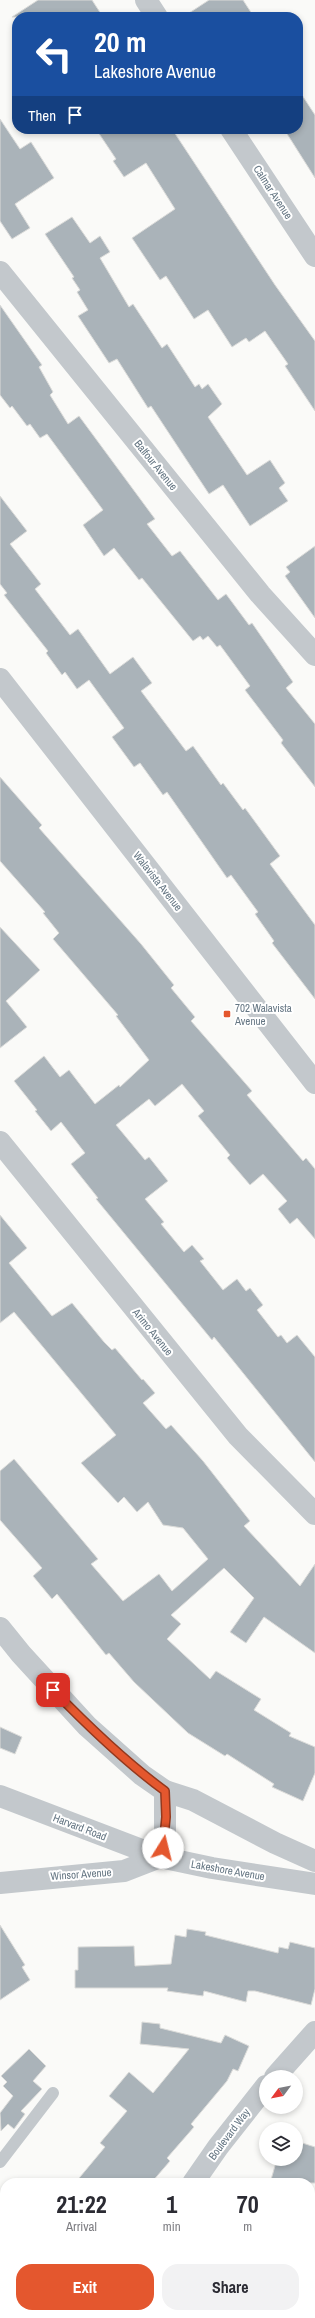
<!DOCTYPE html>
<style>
:root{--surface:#fff;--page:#f2f2f3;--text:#2b2b33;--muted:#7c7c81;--accent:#e4572e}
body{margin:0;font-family:"Archivo Narrow",sans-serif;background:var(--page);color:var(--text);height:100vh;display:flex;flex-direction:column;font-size:15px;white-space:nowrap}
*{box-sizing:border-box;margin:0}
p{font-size:13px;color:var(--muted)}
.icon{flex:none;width:22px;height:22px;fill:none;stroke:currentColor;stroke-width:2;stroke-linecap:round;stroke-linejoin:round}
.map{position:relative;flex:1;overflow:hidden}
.sheet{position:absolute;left:0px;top:2178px;width:315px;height:140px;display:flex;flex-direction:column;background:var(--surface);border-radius:16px 16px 0 0;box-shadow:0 2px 6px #0003}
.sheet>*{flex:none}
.banner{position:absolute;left:12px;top:12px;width:291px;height:122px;border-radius:16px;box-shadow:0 2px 6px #0003;background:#1a4fa0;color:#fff;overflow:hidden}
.needle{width:26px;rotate:238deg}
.controls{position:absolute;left:259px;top:2070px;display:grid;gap:8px}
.controls a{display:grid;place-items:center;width:44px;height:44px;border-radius:50%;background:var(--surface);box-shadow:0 2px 6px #0003;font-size:20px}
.pin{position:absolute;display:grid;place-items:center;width:34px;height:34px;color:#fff;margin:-17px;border-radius:8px;box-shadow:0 2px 6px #0006}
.me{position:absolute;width:44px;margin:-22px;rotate:9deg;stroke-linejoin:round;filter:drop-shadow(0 0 3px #0008)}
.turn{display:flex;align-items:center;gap:14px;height:84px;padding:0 16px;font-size:18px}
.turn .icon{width:52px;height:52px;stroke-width:2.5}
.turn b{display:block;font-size:28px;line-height:34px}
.then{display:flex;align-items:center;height:38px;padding:0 16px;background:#0003;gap:8px;font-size:15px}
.eta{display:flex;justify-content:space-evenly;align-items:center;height:68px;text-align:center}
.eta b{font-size:24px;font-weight:800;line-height:28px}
.button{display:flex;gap:8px;margin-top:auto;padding:8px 16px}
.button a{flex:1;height:46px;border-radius:16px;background:var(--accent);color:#fff;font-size:16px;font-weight:800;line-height:46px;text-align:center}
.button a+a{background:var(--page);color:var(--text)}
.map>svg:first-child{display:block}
</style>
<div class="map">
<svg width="315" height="2318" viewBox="0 0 315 2318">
<rect width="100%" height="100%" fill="#fafaf8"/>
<g fill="#aab3b9" stroke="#dcdcda">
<path d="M 38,0 L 92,0 L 103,17 L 12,17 Z"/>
<path d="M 209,0 L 243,0 L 254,17 L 183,17 Z"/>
<path d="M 298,89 L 315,115 L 315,178 L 284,129 L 298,129 Z"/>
<path d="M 0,119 L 20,149 L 31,142 L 54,178 L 15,204 L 30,228 L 12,239 L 0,221 Z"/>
<path d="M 96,129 L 172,129 L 275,285 L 315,341 L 315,411 L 285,366 L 288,364 L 265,331 L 249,342 L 246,338 L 232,347 L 208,310 L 194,319 L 166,276 L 160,280 L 132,238 L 175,209 L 146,163 L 124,177 L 113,161 L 116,159 Z"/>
<path d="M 72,217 L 90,243 L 100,236 L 110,252 L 100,258 L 129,307 L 133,304 L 162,348 L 167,344 L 195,387 L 199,384 L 202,389 L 208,384 L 222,404 L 208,417 L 247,475 L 270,460 L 285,483 L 279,488 L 288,501 L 250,526 L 223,485 L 209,494 L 151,406 L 148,408 L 117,359 L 109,363 L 78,316 L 88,310 L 77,292 L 80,290 L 72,278 L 74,277 L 45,234 Z"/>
<path d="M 0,305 L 42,365 L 39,367 L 53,392 L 50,395 L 68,424 L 79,416 L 155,519 L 147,524 L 172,556 L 180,551 L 218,600 L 226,594 L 249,625 L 252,623 L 293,682 L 286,688 L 315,724 L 315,787 L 281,743 L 283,740 L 245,690 L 250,686 L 220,645 L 217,647 L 208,636 L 203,640 L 200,636 L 193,641 L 142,578 L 139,580 L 114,548 L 104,556 L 83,525 L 103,510 L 47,434 L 40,438 L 30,424 L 27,426 L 12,406 L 10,408 L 0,395 Z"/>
<path d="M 0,496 L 27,531 L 10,544 L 41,584 L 35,589 L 70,635 L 78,629 L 110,674 L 133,657 L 152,683 L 141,691 L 186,751 L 193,746 L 221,785 L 223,783 L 243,810 L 245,808 L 280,856 L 270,864 L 315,925 L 315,999 L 272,943 L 274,941 L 255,914 L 258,912 L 231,875 L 227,878 L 167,792 L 163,795 L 140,763 L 134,767 L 112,737 L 124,728 L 89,680 L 77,689 L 65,672 L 62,675 L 46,653 L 48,651 L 4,595 L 7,593 L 0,584 Z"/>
<path d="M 315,546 L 315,618 L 285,576 L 290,572 L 286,567 Z"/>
<path d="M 0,777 L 42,825 L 39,828 L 141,944 L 174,985 L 171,988 L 195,1017 L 191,1021 L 252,1091 L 247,1095 L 303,1161 L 306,1158 L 315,1169 L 315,1239 L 297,1218 L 290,1224 L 278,1209 L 287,1201 L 263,1174 L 250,1185 L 227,1158 L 230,1155 L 198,1116 L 204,1111 L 182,1084 L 155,1106 L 149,1099 L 116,1125 L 145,1160 L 149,1157 L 168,1181 L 145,1199 L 164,1222 L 161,1224 L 184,1252 L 192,1245 L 204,1259 L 200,1261 L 223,1290 L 237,1279 L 246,1291 L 250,1288 L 263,1305 L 257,1310 L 278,1337 L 281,1335 L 287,1343 L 297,1335 L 315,1357 L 315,1462 L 214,1337 L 212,1340 L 96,1199 L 98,1198 L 71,1164 L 85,1153 L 61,1122 L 51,1131 L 35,1111 L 37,1110 L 14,1081 L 44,1056 L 60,1077 L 69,1070 L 95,1104 L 119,1085 L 120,1087 L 149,1060 L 116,1016 L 118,1015 L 53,939 L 59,933 L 43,913 L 45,912 L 0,861 Z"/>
<path d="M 0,927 L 40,970 L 6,1001 L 27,1027 L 0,1048 Z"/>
<path d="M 0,1215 L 27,1248 L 9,1263 L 52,1316 L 72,1303 L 104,1342 L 112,1350 L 115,1348 L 142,1380 L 143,1379 L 155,1393 L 143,1403 L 166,1429 L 171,1425 L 203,1461 L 250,1521 L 244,1526 L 300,1586 L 315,1564 L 315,1653 L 264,1617 L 246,1643 L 230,1632 L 254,1598 L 224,1568 L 171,1615 L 181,1624 L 167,1639 L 210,1679 L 216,1671 L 261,1699 L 254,1710 L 291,1733 L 289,1736 L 315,1747 L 315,1773 L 303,1801 L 272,1787 L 274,1784 L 227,1754 L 225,1756 L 188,1733 L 134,1682 L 109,1653 L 106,1655 L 57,1594 L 52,1599 L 33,1576 L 42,1568 L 0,1520 L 0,1471 L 14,1459 L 98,1559 L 91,1564 L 123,1601 L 159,1574 L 172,1591 L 208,1559 L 183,1528 L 163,1525 L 148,1502 L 137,1512 L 124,1497 L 118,1503 L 81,1463 L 116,1435 L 14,1312 L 0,1323 Z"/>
<path d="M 0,1727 L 22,1737 L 15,1754 L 0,1748 Z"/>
<path d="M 0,1925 L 25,1965 L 22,1967 L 30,1980 L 0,2000 Z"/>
<path d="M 187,1929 L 206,1932 L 205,1935 L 278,1953 L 279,1947 L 288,1949 L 290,1942 L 315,1948 L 315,1989 L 311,2005 L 255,1991 L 248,1991 L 246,2002 L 204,1991 L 203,1996 L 167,1991 L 168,1988 L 75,1988 L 75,1970 L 78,1970 L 78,1947 L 134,1946 L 135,1966 L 171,1964 L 175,1935 L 186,1937 Z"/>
<path d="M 142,2022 L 160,2024 L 160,2028 L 221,2043 L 225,2035 L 249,2046 L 238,2071 L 233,2069 L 227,2081 L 191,2124 L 194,2127 L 167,2158 L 170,2161 L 151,2183 L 75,2183 L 105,2147 L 100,2143 L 127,2111 L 109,2096 L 129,2072 L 153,2093 L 189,2049 L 140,2044 Z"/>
<path d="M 29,2049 L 46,2066 L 33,2081 L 42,2089 L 21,2111 L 25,2114 L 14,2129 L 8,2124 L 1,2131 L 0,2113 L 13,2096 L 3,2086 L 7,2082 L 1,2076 Z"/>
<path d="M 296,2141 L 315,2147 L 315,2183 L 270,2183 L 277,2159 L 296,2159 Z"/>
</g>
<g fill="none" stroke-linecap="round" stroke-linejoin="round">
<path stroke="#c3c8cc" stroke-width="12" d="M 0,2162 L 53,2093"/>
<g stroke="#c3c8cc" stroke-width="22">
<path d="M 146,0 L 157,17"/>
<path d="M 231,129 L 315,256"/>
<path d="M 0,272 L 260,594 L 315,655"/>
<path d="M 0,679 L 315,1083"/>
<path d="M 0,1142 L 238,1436 L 315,1514"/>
<path d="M 0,1628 L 21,1654 L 87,1726 L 142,1775 L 165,1791 L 193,1800 L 275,1843 L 315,1861"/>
<path d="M 0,1796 L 160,1857 L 165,1839 L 165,1791"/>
<path d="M 275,2077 L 315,2032"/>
<path d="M 193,2183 L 218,2147 L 266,2086"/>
<path d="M 110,2318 L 113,2313"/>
</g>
<path stroke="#c3c8cc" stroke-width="22" d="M 0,1883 L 124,1871 L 160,1857 L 212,1868 L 315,1884"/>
</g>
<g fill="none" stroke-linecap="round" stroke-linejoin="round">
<defs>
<path id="route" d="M 53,1690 C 88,1726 124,1761 165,1791 L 166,1817 L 163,1848"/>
</defs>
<use href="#route" stroke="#94391e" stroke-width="10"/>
<use href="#route" stroke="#e4572e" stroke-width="7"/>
</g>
<rect fill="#e4572e" stroke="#fff" stroke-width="1.5" x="223" y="1010" width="8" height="8" rx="2"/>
<g text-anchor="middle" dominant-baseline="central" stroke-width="4" stroke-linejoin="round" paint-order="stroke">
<g font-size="11" fill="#657683" stroke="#fff">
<text transform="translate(273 192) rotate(57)">Calmar Avenue</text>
<text transform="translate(156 465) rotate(51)">Balfour Avenue</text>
<text transform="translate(158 881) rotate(52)">Walavista Avenue</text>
<text transform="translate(153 1332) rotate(51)">Arimo Avenue</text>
<text transform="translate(80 1827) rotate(21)">Harvard Road</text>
<text transform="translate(228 1870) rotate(10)">Lakeshore Avenue</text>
<text transform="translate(81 1874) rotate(-4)">Winsor Avenue</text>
<text transform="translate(229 2134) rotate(-53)">Boulevard Way</text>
</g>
<g font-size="11" fill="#657683" stroke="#fff" text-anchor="start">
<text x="235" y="1008">702 Walavista<tspan x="235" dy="13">Avenue</tspan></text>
</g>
</g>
</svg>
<div class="controls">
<a><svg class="needle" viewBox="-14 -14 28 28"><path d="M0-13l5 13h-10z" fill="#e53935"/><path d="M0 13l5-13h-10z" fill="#7c7c81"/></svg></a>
<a><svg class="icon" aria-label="layers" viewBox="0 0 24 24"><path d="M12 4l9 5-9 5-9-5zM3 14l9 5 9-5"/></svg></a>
</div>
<div class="pin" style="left:53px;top:1690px;background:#d93025"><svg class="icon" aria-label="arrive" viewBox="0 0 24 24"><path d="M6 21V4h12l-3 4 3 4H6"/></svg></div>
<svg class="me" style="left:163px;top:1848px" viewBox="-20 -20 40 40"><circle r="19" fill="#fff"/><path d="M0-13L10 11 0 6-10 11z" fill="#e4572e"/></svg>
<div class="banner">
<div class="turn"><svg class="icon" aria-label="left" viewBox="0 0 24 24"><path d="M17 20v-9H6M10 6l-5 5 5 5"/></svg><div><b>20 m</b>Lakeshore Avenue</div></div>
<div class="then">Then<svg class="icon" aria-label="arrive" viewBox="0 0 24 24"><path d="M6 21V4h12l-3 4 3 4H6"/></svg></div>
</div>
<section class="sheet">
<div class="eta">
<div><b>21:22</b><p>Arrival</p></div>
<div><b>1</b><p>min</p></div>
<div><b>70</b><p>m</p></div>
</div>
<div class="button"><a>Exit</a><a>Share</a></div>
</section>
</div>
